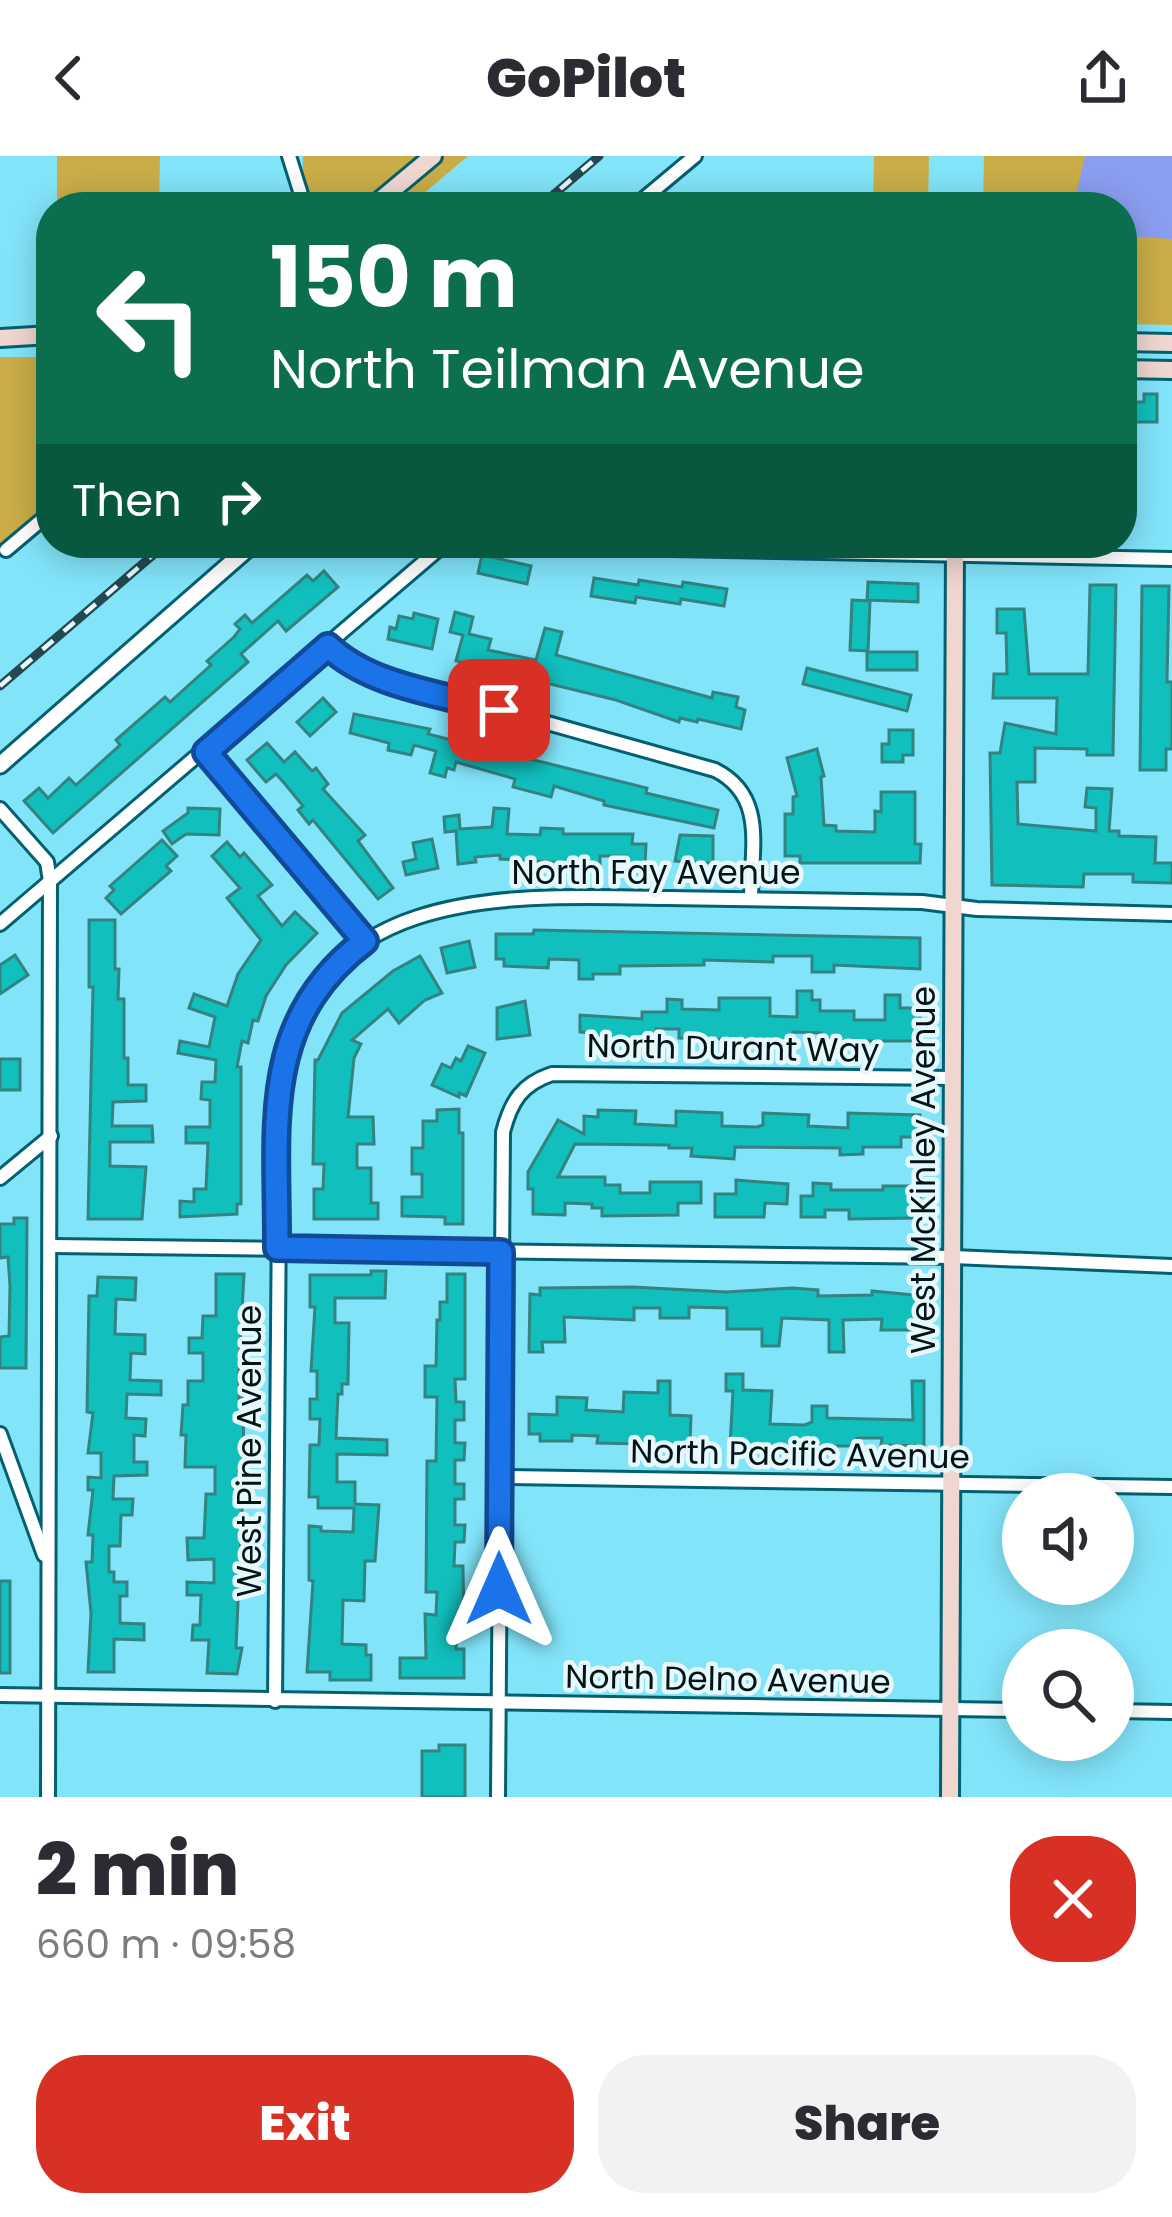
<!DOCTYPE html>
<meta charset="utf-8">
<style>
:root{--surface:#fff;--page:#f2f2f3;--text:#2b2b33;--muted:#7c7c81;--accent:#d93025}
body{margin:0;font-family:Poppins,sans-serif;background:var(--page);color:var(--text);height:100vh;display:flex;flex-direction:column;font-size:45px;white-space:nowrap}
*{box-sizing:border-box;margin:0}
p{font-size:39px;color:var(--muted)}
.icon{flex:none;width:66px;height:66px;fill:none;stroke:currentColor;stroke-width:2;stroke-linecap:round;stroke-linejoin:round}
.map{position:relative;height:1641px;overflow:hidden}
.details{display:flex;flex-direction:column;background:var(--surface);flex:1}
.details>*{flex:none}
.top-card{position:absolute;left:36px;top:36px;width:1101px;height:366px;border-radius:48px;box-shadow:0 6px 30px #0003;background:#0b6e4f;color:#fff;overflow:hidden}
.buttons{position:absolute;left:1002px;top:1317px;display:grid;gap:24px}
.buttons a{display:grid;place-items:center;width:132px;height:132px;border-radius:50%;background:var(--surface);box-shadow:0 6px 30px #0003;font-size:60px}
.pin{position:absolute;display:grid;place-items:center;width:102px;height:102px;color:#fff;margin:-51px;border-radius:24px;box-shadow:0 6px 18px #0006}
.me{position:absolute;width:132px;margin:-66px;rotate:0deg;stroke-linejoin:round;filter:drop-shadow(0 0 9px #0008)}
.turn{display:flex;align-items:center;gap:42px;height:252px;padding:0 36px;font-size:54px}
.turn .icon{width:156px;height:156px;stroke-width:2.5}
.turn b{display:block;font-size:84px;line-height:102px}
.then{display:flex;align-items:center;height:114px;padding:0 36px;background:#0003;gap:24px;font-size:45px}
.round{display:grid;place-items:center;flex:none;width:126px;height:126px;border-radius:48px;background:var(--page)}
.summary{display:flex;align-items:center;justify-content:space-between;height:204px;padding:0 36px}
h1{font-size:72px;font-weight:800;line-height:90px}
.button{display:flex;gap:24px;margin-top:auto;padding:24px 36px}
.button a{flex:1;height:138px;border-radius:48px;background:var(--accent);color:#fff;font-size:48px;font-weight:800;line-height:138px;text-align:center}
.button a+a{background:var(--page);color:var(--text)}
header{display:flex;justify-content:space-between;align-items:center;height:156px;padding:0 36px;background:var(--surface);font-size:54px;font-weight:800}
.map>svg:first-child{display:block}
</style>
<header><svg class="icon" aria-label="back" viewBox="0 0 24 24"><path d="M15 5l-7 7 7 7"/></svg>GoPilot<svg class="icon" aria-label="share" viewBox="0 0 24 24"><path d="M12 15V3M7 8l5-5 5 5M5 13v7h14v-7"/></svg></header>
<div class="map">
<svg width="1172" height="1641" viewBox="0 0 1172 1641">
<rect width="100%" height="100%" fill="#82e4f9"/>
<g fill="#caad48">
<path d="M 57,0 L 160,0 L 159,51 L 57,51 Z"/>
<path d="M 303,0 L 468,0 L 408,51 L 302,51 Z"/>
<path d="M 874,0 L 929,0 L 928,51 L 873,51 Z"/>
<path d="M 984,0 L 1172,0 L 1172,169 L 1122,168 L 1122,51 L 983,51 Z"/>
<path d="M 0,201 L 51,201 L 51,354 L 0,398 Z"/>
</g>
<path fill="#8a9def" d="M 1085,0 L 1172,0 L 1172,83 L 1122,80 L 1122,51 L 1073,51 Z"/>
<g fill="#11bfbc" stroke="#328381" stroke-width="3">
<path d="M 1144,238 L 1157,238 L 1157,266 L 1123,266 L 1123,246 L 1144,246 Z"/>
<path d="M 482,399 L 531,410 L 527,428 L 478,417 Z"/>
<path d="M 324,415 L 338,431 L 286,475 L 278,465 L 241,498 L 248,506 L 53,677 L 24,645 L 39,632 L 48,642 L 69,622 L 76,629 L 120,589 L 116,584 L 165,541 L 170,546 L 211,509 L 207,505 L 234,481 L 240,473 L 235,468 L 245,459 L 252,467 L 307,419 L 313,425 Z"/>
<path d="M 594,422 L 638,429 L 639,424 L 682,431 L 683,426 L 727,433 L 724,450 L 681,443 L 680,448 L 636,441 L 635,447 L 591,440 Z"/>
<path d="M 868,426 L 918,428 L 918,446 L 867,444 Z"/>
<path d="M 1090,429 L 1116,429 L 1113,599 L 1087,599 L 1087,593 L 1035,592 L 1035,626 L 1017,626 L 1018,668 L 1096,675 L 1096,652 L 1085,651 L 1087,632 L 1112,633 L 1109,675 L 1119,675 L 1119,680 L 1156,681 L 1155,707 L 1172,707 L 1172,727 L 1133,726 L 1133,718 L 1084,718 L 1083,731 L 992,729 L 990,597 L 1000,597 L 1005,567 L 1056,578 L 1057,542 L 993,542 L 994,518 L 1007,518 L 1006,477 L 997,477 L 997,453 L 1024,453 L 1029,518 L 1088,518 Z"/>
<path d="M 1142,430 L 1169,430 L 1167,526 L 1172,526 L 1172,593 L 1166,593 L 1166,614 L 1140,614 Z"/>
<path d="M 852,444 L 870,445 L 868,495 L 850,494 Z"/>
<path d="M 455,456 L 473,461 L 469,478 L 491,483 L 488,494 L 536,504 L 545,472 L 562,476 L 556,499 L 712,542 L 713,536 L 738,541 L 736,551 L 745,554 L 741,573 L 698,563 L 697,566 L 680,562 L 679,566 L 616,544 L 456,505 L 463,479 L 450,476 Z"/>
<path d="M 414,457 L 438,463 L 432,493 L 388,483 L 390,471 L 396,473 L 399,460 L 413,463 Z"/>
<rect x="867" y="496" width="50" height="18"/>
<path d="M 807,512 L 911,539 L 907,555 L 803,528 Z"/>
<path d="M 323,542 L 336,556 L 310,580 L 297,566 Z"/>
<path d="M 354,558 L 430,573 L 428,578 L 459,586 L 461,580 L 472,583 L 471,589 L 502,598 L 504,592 L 515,595 L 514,599 L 647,632 L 646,637 L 718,654 L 714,672 L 604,649 L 604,645 L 554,630 L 551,641 L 513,631 L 515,623 L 456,606 L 454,614 L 447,612 L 445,621 L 430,617 L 436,595 L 414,589 L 411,599 L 388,594 L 389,587 L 350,577 Z"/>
<path d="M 889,574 L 913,574 L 913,599 L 903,599 L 903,606 L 882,606 L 882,588 L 889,588 Z"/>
<path d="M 267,587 L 284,606 L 295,596 L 312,615 L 316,612 L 328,628 L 323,633 L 365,679 L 358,685 L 393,732 L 378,743 L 313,664 L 309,668 L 298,654 L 303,650 L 285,628 L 276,618 L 266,626 L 247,604 Z"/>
<path d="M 817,593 L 824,620 L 821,621 L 824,669 L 836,670 L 836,675 L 875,676 L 875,655 L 881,656 L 881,636 L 915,636 L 915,688 L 921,688 L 920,707 L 800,707 L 800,700 L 785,700 L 785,658 L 793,658 L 793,641 L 797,640 L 787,602 Z"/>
<path d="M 188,652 L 220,653 L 219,679 L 186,678 L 172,688 L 163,675 L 188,657 Z"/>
<path d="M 494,652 L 509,653 L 507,678 L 540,679 L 541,672 L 563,673 L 563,678 L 633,678 L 632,688 L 646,688 L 645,709 L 626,709 L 626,700 L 600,700 L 600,709 L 500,703 L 500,699 L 475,701 L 476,706 L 458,708 L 456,675 L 445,676 L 444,661 L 459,659 L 460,673 L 492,671 Z"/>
<path d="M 680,679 L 713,680 L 713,707 L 675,705 Z"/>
<path d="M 432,683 L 438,712 L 406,719 L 403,706 L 416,703 L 413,687 Z"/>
<path d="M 162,684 L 177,700 L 166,710 L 171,715 L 121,758 L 106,742 L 114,734 L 110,730 Z"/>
<path d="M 227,686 L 240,701 L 244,697 L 272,729 L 258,740 L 282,770 L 295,756 L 317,777 L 286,809 L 266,840 L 258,865 L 253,864 L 248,887 L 242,885 L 237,911 L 241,911 L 241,1048 L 237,1048 L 237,1058 L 180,1061 L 180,1045 L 194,1046 L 194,1033 L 206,1033 L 208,987 L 186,987 L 186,971 L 210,971 L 210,944 L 201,943 L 202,926 L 215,926 L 216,904 L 178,897 L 180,885 L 209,891 L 215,861 L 189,852 L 194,838 L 227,850 L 238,818 L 261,784 L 227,742 L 240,732 L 212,700 Z"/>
<path d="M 89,764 L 115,764 L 115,813 L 119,813 L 118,843 L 124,843 L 124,902 L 128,902 L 128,929 L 146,929 L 146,945 L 113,946 L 112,970 L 152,970 L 153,986 L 110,986 L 110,1010 L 146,1011 L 142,1063 L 88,1063 L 93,831 L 89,831 Z"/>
<path d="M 534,774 L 920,782 L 920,813 L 834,809 L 834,816 L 812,816 L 812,800 L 773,800 L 773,806 L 704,804 L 704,809 L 620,810 L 620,818 L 593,818 L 593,823 L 579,823 L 579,804 L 549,803 L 548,812 L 504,810 L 504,803 L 496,803 L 496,778 L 533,778 Z"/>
<path d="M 469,785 L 475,811 L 447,817 L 441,792 Z"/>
<path d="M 15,799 L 28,819 L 0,838 L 0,809 Z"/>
<path d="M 420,800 L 442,837 L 425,844 L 399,867 L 388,853 L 352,884 L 361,888 L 354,902 L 348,961 L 373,961 L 374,988 L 357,988 L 357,1012 L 371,1012 L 371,1047 L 378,1047 L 378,1063 L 314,1063 L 314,1033 L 323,1033 L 324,1008 L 313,1008 L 315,904 L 318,904 L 342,857 L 393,815 Z"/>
<path d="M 797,835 L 812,835 L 812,844 L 820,844 L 820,855 L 854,855 L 854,864 L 885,864 L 885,839 L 900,839 L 900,852 L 920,852 L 920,885 L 821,885 L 821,877 L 793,876 L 792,885 L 679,882 L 679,873 L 656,873 L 656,882 L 589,883 L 588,877 L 580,876 L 580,859 L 642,863 L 642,856 L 667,856 L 667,843 L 682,844 L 682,853 L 719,854 L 719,842 L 770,842 L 770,860 L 797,861 Z"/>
<path d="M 525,845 L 530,879 L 497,883 L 497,852 Z"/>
<path d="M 468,890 L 485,897 L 466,940 L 459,937 L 459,941 L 432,929 L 442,908 L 451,912 L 456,902 L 461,905 Z"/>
<rect x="0" y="903" width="20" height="31"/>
<path d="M 459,953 L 459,977 L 463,977 L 463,1068 L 445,1068 L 445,1061 L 402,1060 L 402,1041 L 422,1041 L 422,1018 L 412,1018 L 412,992 L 423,992 L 423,965 L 437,965 L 437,954 Z"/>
<path d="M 598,954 L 636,955 L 635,968 L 676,970 L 676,955 L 722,957 L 722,970 L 757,971 L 763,969 L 763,957 L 809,959 L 808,970 L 848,972 L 848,957 L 920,959 L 919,981 L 901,981 L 901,991 L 863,991 L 863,998 L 840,999 L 840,992 L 735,991 L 734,1003 L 691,1000 L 692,992 L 669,992 L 669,989 L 575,988 L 558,1021 L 605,1021 L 605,1029 L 620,1029 L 620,1037 L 650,1037 L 650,1026 L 701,1026 L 701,1047 L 678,1047 L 678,1059 L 602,1060 L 602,1052 L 592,1052 L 592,1048 L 565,1047 L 565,1059 L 533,1058 L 533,1033 L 528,1033 L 528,1016 L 558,964 L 584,978 L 584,960 L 598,961 Z"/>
<path d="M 736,1024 L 788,1028 L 787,1048 L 765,1047 L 764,1061 L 715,1061 L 715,1038 L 736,1038 Z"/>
<path d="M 813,1027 L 831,1028 L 831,1034 L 883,1034 L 883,1030 L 908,1030 L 908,1040 L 920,1040 L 919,1062 L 849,1063 L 849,1054 L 825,1054 L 825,1061 L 801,1061 L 801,1040 L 813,1040 Z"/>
<path d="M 14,1062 L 27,1062 L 26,1212 L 0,1212 L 0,1181 L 9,1180 L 10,1130 L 8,1101 L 0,1102 L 0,1068 L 14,1068 Z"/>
<path d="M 371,1115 L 386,1115 L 385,1142 L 335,1142 L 335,1167 L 349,1167 L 348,1228 L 342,1228 L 342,1238 L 338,1238 L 336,1282 L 387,1284 L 387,1299 L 337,1298 L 337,1326 L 355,1326 L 355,1348 L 379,1349 L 375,1405 L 365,1405 L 364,1445 L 343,1444 L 342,1488 L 366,1489 L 366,1499 L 371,1499 L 371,1524 L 330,1524 L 330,1516 L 307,1516 L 313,1425 L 309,1424 L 309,1370 L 321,1371 L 321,1375 L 353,1376 L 354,1352 L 318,1352 L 318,1341 L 309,1341 L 310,1289 L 319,1289 L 320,1263 L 310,1263 L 310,1243 L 317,1243 L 317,1215 L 311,1215 L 315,1151 L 310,1151 L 310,1119 L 371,1119 Z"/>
<path d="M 216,1118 L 244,1118 L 239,1212 L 239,1242 L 244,1242 L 243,1311 L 239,1311 L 238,1335 L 243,1335 L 236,1492 L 242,1492 L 237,1518 L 207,1517 L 209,1484 L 192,1484 L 193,1469 L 200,1469 L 201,1439 L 187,1439 L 187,1426 L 214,1427 L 214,1403 L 188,1404 L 187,1382 L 204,1382 L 206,1338 L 215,1338 L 215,1311 L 185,1311 L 186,1279 L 181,1279 L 183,1249 L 188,1249 L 188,1225 L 203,1225 L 203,1197 L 189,1197 L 189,1182 L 202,1182 L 203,1160 L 216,1160 Z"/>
<path d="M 447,1118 L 465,1118 L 465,1223 L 455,1223 L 456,1246 L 464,1246 L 464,1264 L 455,1264 L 455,1287 L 465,1287 L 464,1304 L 455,1304 L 455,1328 L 464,1328 L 464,1343 L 455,1343 L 455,1369 L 465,1369 L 464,1386 L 455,1386 L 454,1410 L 463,1410 L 464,1467 L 457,1467 L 456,1493 L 464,1493 L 464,1522 L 400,1522 L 400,1502 L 426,1502 L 425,1458 L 436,1459 L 437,1436 L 426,1436 L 427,1305 L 436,1305 L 437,1241 L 425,1241 L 425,1210 L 436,1210 L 437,1164 L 440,1164 L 440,1146 L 447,1146 Z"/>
<path d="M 98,1121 L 136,1122 L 135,1144 L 116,1143 L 115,1178 L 145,1179 L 145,1198 L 131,1197 L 130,1224 L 161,1225 L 161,1239 L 127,1238 L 126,1262 L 146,1263 L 145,1280 L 134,1279 L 134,1306 L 147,1306 L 147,1319 L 114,1320 L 113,1343 L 133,1343 L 132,1359 L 121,1359 L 120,1390 L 109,1390 L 109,1416 L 114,1416 L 114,1426 L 127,1426 L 127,1440 L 120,1440 L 120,1467 L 144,1468 L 144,1484 L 114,1483 L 114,1516 L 88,1516 L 91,1457 L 86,1406 L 92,1406 L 93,1379 L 88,1379 L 93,1334 L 88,1334 L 88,1321 L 101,1322 L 101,1297 L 88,1297 L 93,1257 L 87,1256 L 89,1140 L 97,1140 Z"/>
<path d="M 633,1131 L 726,1136 L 792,1132 L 818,1134 L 818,1140 L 872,1139 L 872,1135 L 925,1140 L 924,1174 L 881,1174 L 882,1163 L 843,1164 L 844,1196 L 829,1196 L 829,1164 L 782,1162 L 779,1190 L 762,1190 L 762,1173 L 727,1173 L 727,1152 L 689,1151 L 689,1162 L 660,1162 L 660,1152 L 634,1152 L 634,1164 L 564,1161 L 565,1186 L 542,1186 L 543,1196 L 529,1196 L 530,1138 L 540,1139 L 540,1132 Z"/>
<path d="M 726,1218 L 743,1218 L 743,1234 L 772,1235 L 770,1268 L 805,1269 L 812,1266 L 812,1250 L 827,1250 L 827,1262 L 913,1264 L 912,1225 L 924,1225 L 924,1290 L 881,1289 L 882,1282 L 857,1282 L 857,1290 L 730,1290 L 733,1235 L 726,1235 Z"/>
<path d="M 658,1225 L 670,1225 L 670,1259 L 691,1260 L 690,1289 L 597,1287 L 598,1280 L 572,1279 L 572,1285 L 540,1285 L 540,1278 L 529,1278 L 529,1258 L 557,1259 L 557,1241 L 587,1242 L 586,1254 L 623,1256 L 624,1236 L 658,1237 Z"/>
<rect x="0" y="1425" width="10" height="92"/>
<path d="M 439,1589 L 465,1589 L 465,1641 L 422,1641 L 422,1595 L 439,1595 Z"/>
</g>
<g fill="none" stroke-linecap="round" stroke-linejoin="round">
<defs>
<g id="minor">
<path d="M 289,0 L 305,51"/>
<path d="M 634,51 L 695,0"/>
<path d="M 568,387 L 620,392 L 1172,403"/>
<path d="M 6,394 L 51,356"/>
<path d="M 328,490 L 342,504 L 369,517 L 715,614 C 767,640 751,693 751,743"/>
<path d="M 206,596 L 365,786"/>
<path d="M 0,653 L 47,706 L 50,725 L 48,1641"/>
<path d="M 0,768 L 446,387"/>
<path d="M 0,1022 L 51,980"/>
<path d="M 52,1090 L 953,1101 L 1172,1110"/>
<path d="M 0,1278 L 44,1399"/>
<path d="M 500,1321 L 1172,1331"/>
<path d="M 0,1539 L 1023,1554"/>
<path d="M 275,1545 L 280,930 C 309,727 509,739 667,742 C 752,743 837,745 922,746 L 977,753 L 1172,758"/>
<path d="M 1113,1555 L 1172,1556"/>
<path d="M 498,1641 L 503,976 C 511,945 522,928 552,918 L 954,922"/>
</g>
<path id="tertiary" d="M 0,609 L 254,387"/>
<g id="secondary">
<path d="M 372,51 L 433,0"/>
<path d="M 0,182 L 51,179"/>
<path d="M 1122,186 L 1172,187"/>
<path d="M 1122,213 L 1172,214"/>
<path d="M 950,1641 L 955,387"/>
</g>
</defs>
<use href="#minor" stroke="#04606f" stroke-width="18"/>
<use href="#tertiary" stroke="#04606f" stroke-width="21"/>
<use href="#secondary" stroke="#04606f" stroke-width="22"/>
<use href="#minor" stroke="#fff" stroke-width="12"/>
<use href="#tertiary" stroke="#fff" stroke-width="15"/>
<use href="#secondary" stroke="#efd6d1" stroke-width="16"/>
<defs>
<g id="rail">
<path d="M 539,51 L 599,0"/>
<path d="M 0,530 L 167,387"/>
</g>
</defs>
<use href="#rail" stroke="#224851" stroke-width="9"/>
<use href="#rail" stroke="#e6f8fc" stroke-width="4.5" stroke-dasharray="14" stroke-linecap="butt"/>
</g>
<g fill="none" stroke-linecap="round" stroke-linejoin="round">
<defs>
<path id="route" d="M 499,554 C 443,538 371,531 328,490 L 206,596 L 365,785 C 258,866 278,972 277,1092 L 501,1096 L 499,1433"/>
</defs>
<use href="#route" stroke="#114b97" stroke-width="30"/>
<use href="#route" stroke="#1a73e8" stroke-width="21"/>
</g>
<g text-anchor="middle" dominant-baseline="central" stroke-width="9" stroke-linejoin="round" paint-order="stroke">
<g font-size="33" fill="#011418" stroke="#e6f8fc">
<text x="656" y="716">North Fay Avenue</text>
<text transform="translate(733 892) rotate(1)">North Durant Way</text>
<text transform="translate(923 1014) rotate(-90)">West McKinley Avenue</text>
<text transform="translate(249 1295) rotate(-90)">West Pine Avenue</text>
<text transform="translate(800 1298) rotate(1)">North Pacific Avenue</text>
<text transform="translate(728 1523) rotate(1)">North Delno Avenue</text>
</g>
</g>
</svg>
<div class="buttons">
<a><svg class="icon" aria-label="sound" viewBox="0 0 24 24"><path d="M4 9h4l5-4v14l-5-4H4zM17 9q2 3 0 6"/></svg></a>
<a><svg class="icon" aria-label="search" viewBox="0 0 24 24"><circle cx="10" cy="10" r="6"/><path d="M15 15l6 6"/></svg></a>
</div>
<div class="pin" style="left:499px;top:554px;background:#d93025"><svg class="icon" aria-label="arrive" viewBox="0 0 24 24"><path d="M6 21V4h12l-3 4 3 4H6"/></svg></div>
<svg class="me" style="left:499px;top:1433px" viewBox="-20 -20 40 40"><path d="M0-17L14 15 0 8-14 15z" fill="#1a73e8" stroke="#fff" stroke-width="4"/></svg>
<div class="top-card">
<div class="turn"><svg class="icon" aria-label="left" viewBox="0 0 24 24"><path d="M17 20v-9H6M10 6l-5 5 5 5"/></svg><div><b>150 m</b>North Teilman Avenue</div></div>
<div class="then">Then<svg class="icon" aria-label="right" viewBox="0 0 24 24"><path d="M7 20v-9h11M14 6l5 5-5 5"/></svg></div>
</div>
</div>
<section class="details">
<div class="summary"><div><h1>2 min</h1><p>660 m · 09:58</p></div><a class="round" style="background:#d93025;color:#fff"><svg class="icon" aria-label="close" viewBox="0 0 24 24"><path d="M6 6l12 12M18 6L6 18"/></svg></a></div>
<div class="button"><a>Exit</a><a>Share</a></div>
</section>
